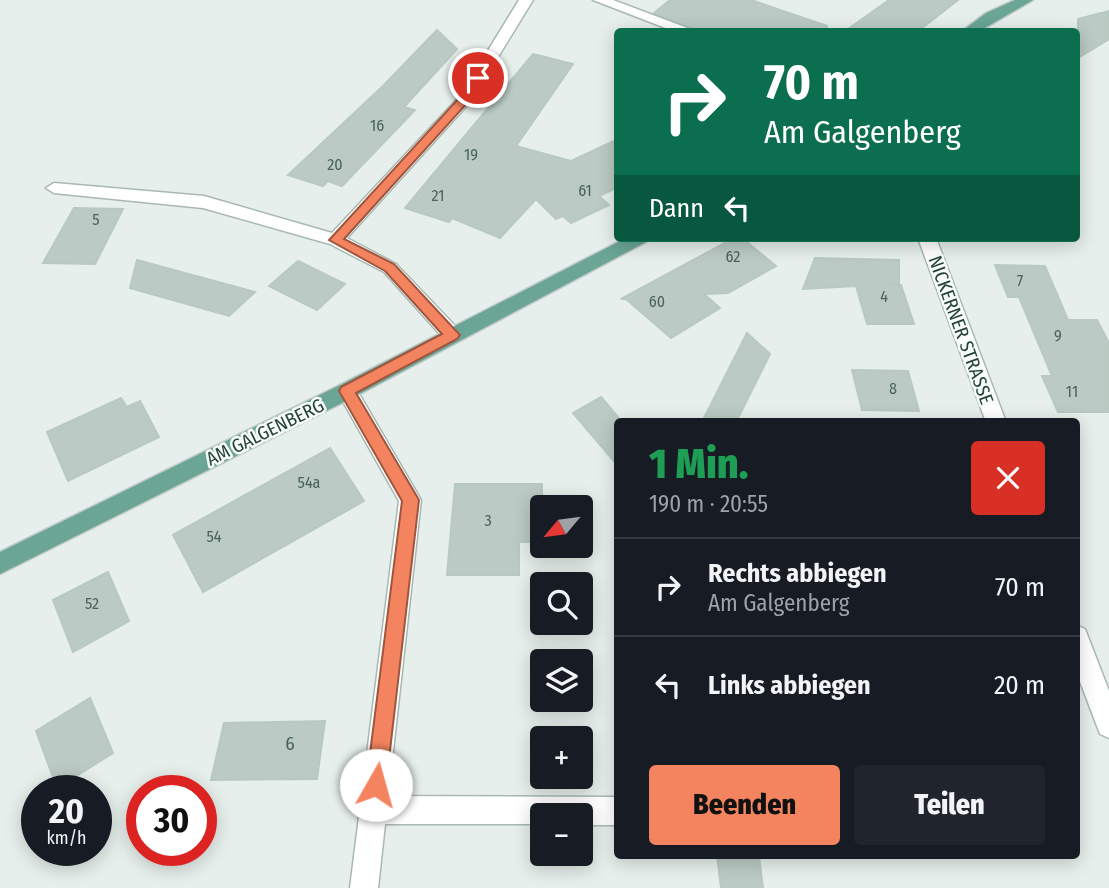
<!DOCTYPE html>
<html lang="de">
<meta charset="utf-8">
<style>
:root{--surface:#171b24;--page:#20242c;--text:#f1f3f6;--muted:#9ea1a6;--line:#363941;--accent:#f4845f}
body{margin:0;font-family:"Fira Sans Condensed",sans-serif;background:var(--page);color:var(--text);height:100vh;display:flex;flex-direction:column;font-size:26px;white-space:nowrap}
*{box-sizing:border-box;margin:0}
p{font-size:23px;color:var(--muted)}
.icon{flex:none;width:38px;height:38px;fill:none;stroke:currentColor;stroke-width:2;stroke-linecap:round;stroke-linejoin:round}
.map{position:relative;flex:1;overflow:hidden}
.sheet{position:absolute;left:614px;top:418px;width:466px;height:441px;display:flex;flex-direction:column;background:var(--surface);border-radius:7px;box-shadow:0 4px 18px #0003}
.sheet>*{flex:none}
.hud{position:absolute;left:614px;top:28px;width:466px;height:214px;border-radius:7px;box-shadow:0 4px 18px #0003;background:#0b6e4f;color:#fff;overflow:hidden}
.needle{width:46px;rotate:241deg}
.buttons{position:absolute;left:530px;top:495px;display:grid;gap:14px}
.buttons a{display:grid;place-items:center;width:63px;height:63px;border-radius:7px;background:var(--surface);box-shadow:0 4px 18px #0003;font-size:35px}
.speed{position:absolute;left:21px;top:775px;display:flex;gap:14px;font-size:35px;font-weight:700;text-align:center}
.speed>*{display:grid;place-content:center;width:91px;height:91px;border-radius:50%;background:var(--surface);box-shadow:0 4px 18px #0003;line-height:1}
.speed small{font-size:18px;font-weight:400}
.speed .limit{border:10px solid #d22;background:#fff;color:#111}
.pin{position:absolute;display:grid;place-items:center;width:60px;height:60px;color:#fff;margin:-30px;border:4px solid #fff;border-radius:50%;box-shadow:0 2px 7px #0007}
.me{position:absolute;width:77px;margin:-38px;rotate:7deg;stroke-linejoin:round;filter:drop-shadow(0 0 5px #0008)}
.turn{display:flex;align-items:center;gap:24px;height:147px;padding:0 35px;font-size:32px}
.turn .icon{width:91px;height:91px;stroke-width:2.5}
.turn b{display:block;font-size:49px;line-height:60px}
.then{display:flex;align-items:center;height:66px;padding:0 35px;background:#0003;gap:14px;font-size:26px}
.round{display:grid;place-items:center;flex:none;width:74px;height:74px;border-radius:7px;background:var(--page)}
.overview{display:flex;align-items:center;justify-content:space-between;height:119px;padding:0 35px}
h1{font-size:42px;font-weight:800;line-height:52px;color:#1e9e55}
.action{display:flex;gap:14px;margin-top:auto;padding:14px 35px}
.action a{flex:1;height:80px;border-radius:7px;background:var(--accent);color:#111;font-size:28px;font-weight:800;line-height:80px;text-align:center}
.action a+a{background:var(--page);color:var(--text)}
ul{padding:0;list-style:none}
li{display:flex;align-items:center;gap:21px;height:98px;padding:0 35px;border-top:2px solid var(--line)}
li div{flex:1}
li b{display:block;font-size:26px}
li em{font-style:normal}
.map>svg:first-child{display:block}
</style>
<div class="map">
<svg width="1109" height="888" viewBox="0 0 1109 888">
<rect width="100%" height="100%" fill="#e6efeb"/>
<g fill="#bbcac4" stroke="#b8c9c2" stroke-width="2">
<path d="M 670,0 L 751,0 L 827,26 L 826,32 L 700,32 L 654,13 Z"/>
<path d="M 889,0 L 958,0 L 917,32 L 844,32 Z"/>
<path d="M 1109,11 L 1109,39 L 1078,58 L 1078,19 Z"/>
<path d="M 437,30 L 457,49 L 404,107 L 415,110 L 342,186 L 328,181 L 323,186 L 288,175 L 384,85 Z"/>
<path d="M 533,54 L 573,64 L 516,146 L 571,161 L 618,139 L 618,187 L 599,196 L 609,205 L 571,223 L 563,216 L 556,219 L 536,199 L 500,238 L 452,218 L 449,222 L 405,208 Z"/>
<path d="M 74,208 L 123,209 L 95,264 L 43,263 Z"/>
<path d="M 734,238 L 742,238 L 776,266 L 728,293 L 704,294 L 720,308 L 671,338 L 626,299 L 621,299 Z"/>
<path d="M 815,258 L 899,260 L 899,284 L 888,285 L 901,285 L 914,324 L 867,324 L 856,286 L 803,289 Z"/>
<path d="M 137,260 L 255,292 L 229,316 L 130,288 Z"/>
<path d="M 298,261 L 345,284 L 317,310 L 269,286 Z"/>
<path d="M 995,265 L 1045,266 L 1068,320 L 1097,320 L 1109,343 L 1109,412 L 1058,412 L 1042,376 L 1052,376 L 1019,297 L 1008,297 Z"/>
<path d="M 747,333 L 770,354 L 736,422 L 702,422 Z"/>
<path d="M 852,370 L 908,371 L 919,411 L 862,410 Z"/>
<path d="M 601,397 L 618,417 L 618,466 L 573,413 Z"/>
<path d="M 121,398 L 127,407 L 140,401 L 159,437 L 68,481 L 47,432 Z"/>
<path d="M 330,448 L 364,501 L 203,592 L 173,535 Z"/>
<path d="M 455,484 L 542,484 L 542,542 L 519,542 L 519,575 L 447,575 Z"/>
<path d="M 108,572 L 129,621 L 73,652 L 53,600 Z"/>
<path d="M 90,698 L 113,753 L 57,788 L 36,731 Z"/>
<path d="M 325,721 L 317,779 L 211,780 L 224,723 Z"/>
<path d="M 717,856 L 759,856 L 763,888 L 721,888 Z"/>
</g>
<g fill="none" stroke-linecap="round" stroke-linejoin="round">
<defs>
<g id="minor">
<path d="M 519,0 L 533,0 L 471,101 L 347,238 L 396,264 L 459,330 L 462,335 L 459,340 L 452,342 L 445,340 L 384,272 L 330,244 L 203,208 L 54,193 L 46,188 L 54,183 L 204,196 L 332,233 L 460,96 Z"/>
<path d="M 593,0 L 613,0 L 698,32 L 676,32 Z"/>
<path d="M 918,238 L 936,238 L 1006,422 L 986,422 Z"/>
<path d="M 347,383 L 354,385 L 421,500 L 388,796 L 618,797 L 618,825 L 581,825 L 581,816 L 542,816 L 542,824 L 385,824 L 378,888 L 350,888 L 399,501 L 337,391 L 340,385 Z"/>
<path d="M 1076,625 L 1085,629 L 1109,691 L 1109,738 L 1100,734 L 1076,671 Z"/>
</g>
<g id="major">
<path d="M 1015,0 L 1033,0 L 978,32 L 961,32 L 986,13 Z"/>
<path d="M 626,238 L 649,238 L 646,242 L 354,397 L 0,574 L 0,552 L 340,385 Z"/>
</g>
</defs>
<use href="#minor" stroke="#a8b8b2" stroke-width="3"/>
<use href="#major" stroke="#c2cac8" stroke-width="3"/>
<use href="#minor" fill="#fff" fill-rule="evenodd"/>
<use href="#major" fill="#6aa596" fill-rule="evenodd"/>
</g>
<path fill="#f4845f" stroke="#9f563e" stroke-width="2" d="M 478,75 L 483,78 L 470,100 L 344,239 L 394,264 L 460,335 L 457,339 L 356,393 L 419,500 L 386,785 L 383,792 L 376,795 L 369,792 L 366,785 L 402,501 L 339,391 L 341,387 L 442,334 L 385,271 L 329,240 L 461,96 L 474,76 Z"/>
<g text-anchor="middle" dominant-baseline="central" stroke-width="5" stroke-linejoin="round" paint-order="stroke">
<g font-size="16" fill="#4a645c">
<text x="377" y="125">16</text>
<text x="471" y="154">19</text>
<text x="335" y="164">20</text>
<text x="585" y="190">61</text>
<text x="438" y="195">21</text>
<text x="96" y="219">5</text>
<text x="733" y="256">62</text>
<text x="1020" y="280">7</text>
<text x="884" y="296">4</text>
<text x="657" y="301">60</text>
<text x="1058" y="335">9</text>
<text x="893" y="388">8</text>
<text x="1072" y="391">11</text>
<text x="309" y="482">54a</text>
<text x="488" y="520">3</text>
<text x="214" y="536">54</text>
<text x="92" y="603">52</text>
</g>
<g font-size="19" fill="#24423a" stroke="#f7fbf9">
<text transform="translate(961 330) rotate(70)">NICKERNER STRASSE</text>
<text transform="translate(265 432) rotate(-26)">AM GALGENBERG</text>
</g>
<g font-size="19" fill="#4a645c">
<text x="290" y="743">6</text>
</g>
</g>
</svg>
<div class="buttons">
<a><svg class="needle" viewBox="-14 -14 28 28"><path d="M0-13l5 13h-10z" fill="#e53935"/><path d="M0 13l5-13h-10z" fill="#9ea1a6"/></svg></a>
<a><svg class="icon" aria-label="search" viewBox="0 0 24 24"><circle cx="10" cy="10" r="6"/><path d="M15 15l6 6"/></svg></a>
<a><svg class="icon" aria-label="layers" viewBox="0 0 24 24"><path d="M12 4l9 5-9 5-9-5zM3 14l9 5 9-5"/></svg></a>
<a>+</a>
<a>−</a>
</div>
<div class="speed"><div>20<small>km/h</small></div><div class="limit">30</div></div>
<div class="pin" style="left:478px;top:78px;background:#d93025"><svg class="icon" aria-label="arrive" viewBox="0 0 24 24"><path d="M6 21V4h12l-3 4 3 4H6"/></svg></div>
<svg class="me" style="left:376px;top:785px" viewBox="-20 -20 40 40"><circle r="19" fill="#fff"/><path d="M0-13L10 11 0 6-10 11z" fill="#f4845f"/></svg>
<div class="hud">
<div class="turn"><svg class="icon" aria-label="right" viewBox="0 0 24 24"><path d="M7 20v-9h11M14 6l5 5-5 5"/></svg><div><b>70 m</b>Am Galgenberg</div></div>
<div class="then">Dann<svg class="icon" aria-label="left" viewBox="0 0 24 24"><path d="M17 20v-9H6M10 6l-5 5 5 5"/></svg></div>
</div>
<section class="sheet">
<div class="overview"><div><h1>1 Min.</h1><p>190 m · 20:55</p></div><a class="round" style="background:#d93025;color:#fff"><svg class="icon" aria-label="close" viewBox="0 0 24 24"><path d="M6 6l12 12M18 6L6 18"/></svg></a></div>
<ul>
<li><svg class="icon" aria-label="right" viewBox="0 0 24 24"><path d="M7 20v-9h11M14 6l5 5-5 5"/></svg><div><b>Rechts abbiegen</b><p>Am Galgenberg</p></div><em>70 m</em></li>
<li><svg class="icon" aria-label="left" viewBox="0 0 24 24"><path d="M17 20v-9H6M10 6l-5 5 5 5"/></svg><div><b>Links abbiegen</b></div><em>20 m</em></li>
</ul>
<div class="action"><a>Beenden</a><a>Teilen</a></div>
</section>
</div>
